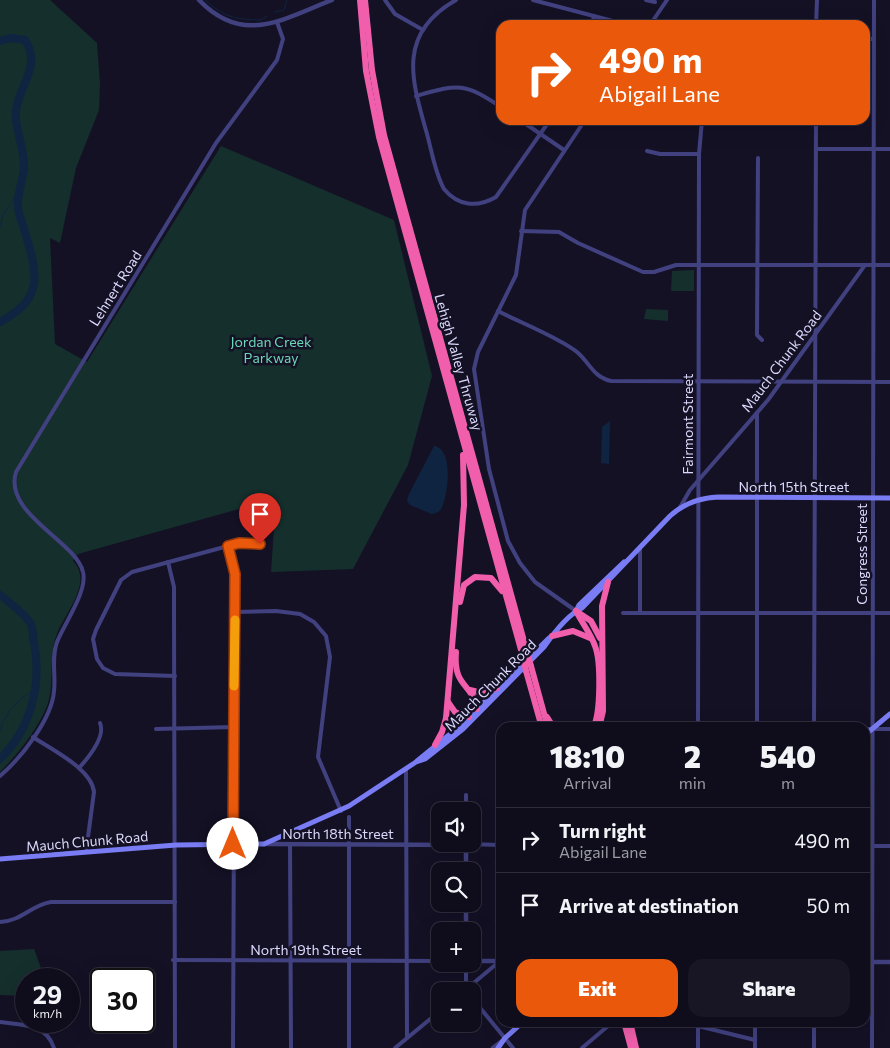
<!DOCTYPE html>
<meta charset="utf-8">
<style>
:root{--surface:#0f0d1c;--page:#181625;--text:#f1f3f6;--muted:#9b9ca3;--line:#2f2d3b;--accent:#ea580c}
body{margin:0;font-family:Commissioner,sans-serif;background:var(--page);color:var(--text);height:100vh;display:flex;flex-direction:column;font-size:19px;white-space:nowrap}
*{box-sizing:border-box;margin:0}
p{font-size:16px;color:var(--muted)}
.icon{flex:none;width:28px;height:28px;fill:none;stroke:currentColor;stroke-width:2;stroke-linecap:round;stroke-linejoin:round}
.map{position:relative;flex:1;overflow:hidden}
.drawer{position:absolute;left:496px;top:722px;width:374px;height:305px;display:flex;flex-direction:column;background:var(--surface);border-radius:15px;box-shadow:0 5px 20px #0002,0 0 0 1px var(--line)}
.drawer>*{flex:none}
.top-card{position:absolute;left:496px;top:20px;width:374px;height:105px;border-radius:15px;box-shadow:0 5px 20px #0002,0 0 0 1px var(--line);background:#ea580c;color:#fff;overflow:hidden}
.tools{position:absolute;left:431px;top:802px;display:grid;gap:10px}
.tools a{display:grid;place-items:center;width:50px;height:50px;border-radius:10px;background:var(--surface);box-shadow:0 5px 20px #0002,0 0 0 1px var(--line);font-size:25px}
.speed{position:absolute;left:15px;top:968px;display:flex;gap:10px;font-size:25px;font-weight:700;text-align:center}
.speed>*{display:grid;place-content:center;width:65px;height:65px;border-radius:50%;background:var(--surface);box-shadow:0 5px 20px #0002,0 0 0 1px var(--line);line-height:1}
.speed small{font-size:12px;font-weight:400}
.speed .limit{border:2px solid #111;border-radius:8px;background:#fff;color:#111}
.pin{position:absolute;display:grid;place-items:center;width:42px;height:42px;color:#fff;margin:-51px -21px;border-radius:50% 50% 50% 0;rotate:-45deg;box-shadow:0 0 5px #0007}
.pin .icon{rotate:45deg}
.me{position:absolute;width:55px;margin:-28px;rotate:0deg;stroke-linejoin:round;filter:drop-shadow(0 0 4px #0008)}
.turn{display:flex;align-items:center;gap:18px;height:105px;padding:0 20px;font-size:22px}
.turn .icon{width:65px;height:65px;stroke-width:2.5}
.turn b{display:block;font-size:35px;line-height:42px}
.eta{display:flex;justify-content:space-evenly;align-items:center;height:85px;text-align:center}
.eta b{font-size:30px;font-weight:800;line-height:35px}
.cta{display:flex;gap:10px;margin-top:auto;padding:10px 20px}
.cta a{flex:1;height:58px;border-radius:15px;background:var(--accent);color:#fff;font-size:20px;font-weight:800;line-height:58px;text-align:center}
.cta a+a{background:var(--page);color:var(--text)}
ul{padding:0;list-style:none}
li{display:flex;align-items:center;gap:15px;height:65px;padding:0 20px;border-top:1px solid var(--line)}
li div{flex:1}
li b{display:block;font-size:19px}
li em{font-style:normal}
.map>svg:first-child{display:block}
</style>
<div class="map">
<svg width="890" height="1048" viewBox="0 0 890 1048">
<rect width="100%" height="100%" fill="#141125"/>
<g fill="#152f2d">
<path d="M 0,0 L 50,0 L 97,43 L 100,84 L 99,110 L 76,168 L 60,243 L 50,238 L 55,344 L 87,362 L 221,146 L 394,220 L 432,376 L 408,465 L 353,569 L 271,572 L 275,514 L 271,500 L 78,554 L 73,561 C 93,581 67,611 58,631 C 47,656 56,682 47,706 C 38,729 17,755 0,772 Z"/>
<path d="M 694,270 L 694,291 L 671,291 L 672,271 Z"/>
<path d="M 646,309 L 668,310 L 668,321 L 644,319 Z"/>
<path d="M 34,949 L 45,979 L 26,979 L 26,996 L 0,995 L 0,951 Z"/>
</g>
<g fill="#0f2441">
<path d="M 610,421 L 609,464 L 601,463 L 602,427 Z"/>
<path d="M 434,446 C 454,448 448,495 442,507 C 440,512 436,513 432,514 L 410,505 L 407,501 L 408,496 Z"/>
</g>
<g fill="none" stroke-linecap="round" stroke-linejoin="round">
<g stroke="#0f2441" stroke-width="1">
<path d="M 205,0 C 225,18 235,19 261,20 L 267,16"/>
<path d="M 275,12 L 284,10 L 287,0"/>
<path d="M 0,226 L 3,215 L 19,190"/>
<path d="M 0,730 C 5,711 20,700 35,688"/>
</g>
<g stroke="#0f2441" stroke-width="8">
<path d="M 0,41 L 11,38 L 25,40 C 44,69 13,90 16,119 C 17,134 24,150 24,165 C 24,178 17,192 18,206 C 18,215 23,224 25,232 C 38,276 44,298 0,322"/>
<path d="M 0,595 C 10,603 24,613 31,624 C 33,629 33,637 34,643 C 42,684 31,729 0,759"/>
</g>
<g stroke="#414180" stroke-width="4">
<path d="M 385,0 L 395,14 L 423,30"/>
<path d="M 456,0 C 396,34 412,81 427,134 C 432,152 435,173 444,189 C 458,206 477,208 496,197 L 550,120"/>
<path d="M 533,0 L 628,25"/>
<path d="M 646,0 L 655,2"/>
<path d="M 592,25 L 594,16"/>
<path d="M 650,25 L 667,0"/>
<path d="M 816,25 L 817,0"/>
<path d="M 865,39 L 874,39"/>
<path d="M 416,96 C 459,84 463,82 501,107"/>
<path d="M 520,120 L 564,150"/>
<path d="M 816,149 L 890,149"/>
<path d="M 647,151 L 660,154 L 699,154"/>
<path d="M 758,158 L 757,335 L 762,340"/>
<path d="M 521,231 L 559,232 L 578,243 L 643,272 L 654,272 L 676,265 L 890,265"/>
<path d="M 498,311 C 521,323 558,337 577,352 C 590,363 593,377 611,381 L 890,382"/>
<path d="M 679,509 L 690,490 L 768,400 L 865,265"/>
<path d="M 228,547 L 235,574 L 233,1048"/>
<path d="M 168,562 L 174,587 L 174,610 L 175,1048"/>
<path d="M 576,611 L 535,582 L 520,563 L 508,541 L 489,469 L 474,369 L 478,352 L 516,275 L 525,210 L 585,120"/>
<path d="M 235,612 L 276,611 L 300,614 L 314,622 L 326,636 L 330,657 L 318,757 L 341,811"/>
<path d="M 623,613 L 890,613"/>
<path d="M 640,613 L 640,548"/>
<path d="M 175,676 L 115,674 L 103,668 L 97,659 L 93,639 L 96,630 L 121,580 L 132,572 L 239,543 L 260,544"/>
<path d="M 698,728 L 699,154 L 702,120"/>
<path d="M 757,728 L 757,413"/>
<path d="M 814,728 L 816,120"/>
<path d="M 156,729 L 234,727"/>
<path d="M 865,729 L 890,729"/>
<path d="M 33,737 C 52,750 92,769 94,792 L 86,852"/>
<path d="M 79,768 C 88,758 106,737 100,723"/>
<path d="M 406,769 L 407,1037"/>
<path d="M 0,776 C 21,758 52,719 54,691 C 56,675 51,658 57,642 C 64,624 88,591 83,572 C 76,541 3,514 16,472 L 216,143 L 277,60 L 283,39 L 277,22"/>
<path d="M 466,795 L 466,811"/>
<path d="M 466,844 L 501,845"/>
<path d="M 290,845 L 291,1048"/>
<path d="M 865,846 L 890,846"/>
<path d="M 0,922 C 22,921 31,905 51,902 L 175,902"/>
<path d="M 173,960 L 440,961"/>
<path d="M 466,989 L 466,964"/>
<path d="M 464,991 L 500,961"/>
<path d="M 472,998 L 513,1048"/>
<path d="M 0,1022 C 22,1025 46,1023 54,1048"/>
<path d="M 755,1022 L 755,1048"/>
<path d="M 805,1022 L 814,1025"/>
<path d="M 698,1026 L 755,1040"/>
<path d="M 349,1048 L 349,817"/>
<path d="M 395,1048 L 440,1011"/>
<path d="M 582,1048 L 608,1026"/>
<path d="M 698,1048 L 698,1022"/>
<path d="M 814,1048 L 814,1022"/>
<path d="M 872,1048 L 874,0"/>
</g>
<g stroke="#414180" stroke-width="4.5">
<path d="M 199,0 C 243,46 283,19 332,0"/>
<path d="M 264,844 L 466,845 L 466,871"/>
<path d="M 466,931 L 466,904"/>
<path d="M 472,961 L 501,961"/>
<path d="M 865,962 L 890,962"/>
<path d="M 493,1048 L 502,1041"/>
</g>
<g stroke="#797cf3" stroke-width="5">
<path d="M 576,611 L 579,605 L 624,562"/>
<path d="M 865,735 L 890,714"/>
<path d="M 417,761 L 460,726 L 549,638"/>
<path d="M 0,859 L 176,845 L 264,844 L 349,806 L 416,762 L 425,759 L 463,729 L 544,647 C 553,634 567,615 582,608 L 670,516 C 683,504 700,498 718,497 L 890,498"/>
<path d="M 498,1048 L 505,1038 L 523,1022"/>
</g>
<g stroke="#f15fac" stroke-width="6">
<path d="M 360,0 L 366,71 L 379,137 L 523,657"/>
<path d="M 365,0 L 372,70 L 384,135 L 527,652"/>
<path d="M 460,602 L 464,585 L 475,577 L 491,578 L 502,591"/>
<path d="M 576,611 C 582,623 591,634 595,646 C 601,661 601,714 593,728"/>
<path d="M 576,611 L 591,621 L 600,638"/>
<path d="M 552,636 L 573,631 L 590,638"/>
<path d="M 456,652 C 453,688 472,682 477,709"/>
<path d="M 531,666 L 548,728"/>
<path d="M 526,671 L 542,728"/>
<path d="M 470,690 L 482,693 L 497,688"/>
<path d="M 448,702 L 455,712 L 469,717"/>
<path d="M 547,717 L 554,728"/>
<path d="M 599,728 L 603,711 L 602,606 L 608,582"/>
<path d="M 435,745 L 442,732 L 446,718 L 464,505 L 463,455"/>
<path d="M 624,1022 L 631,1048"/>
<path d="M 630,1022 L 636,1048"/>
</g>
<g stroke="#f15fac" stroke-width="6">
<path d="M 527,652 L 531,666"/>
<path d="M 523,657 L 526,671"/>
</g>
</g>
<g fill="none" stroke-linecap="round" stroke-linejoin="round">
<defs>
<path id="route" d="M 233,844 L 235,574 L 228,546 L 239,543 L 260,544"/>
</defs>
<use href="#route" stroke="#983908" stroke-width="12"/>
<use href="#route" stroke="#ea580c" stroke-width="9"/>
<path stroke="#f59e0b" stroke-width="9" d="M 234,686 L 235,620"/>
</g>
<g text-anchor="middle" dominant-baseline="central" stroke-width="5" stroke-linejoin="round" paint-order="stroke">
<g font-size="14" fill="#dbd9fc" stroke="#141125">
<text transform="translate(115 288) rotate(-58)">Lehnert Road</text>
<text transform="translate(781 361) rotate(-53)">Mauch Chunk Road</text>
<text transform="translate(459 362) rotate(74)">Lehigh Valley Thruway</text>
<text transform="translate(687 424) rotate(-90)">Fairmont Street</text>
<text x="794" y="486">North 15th Street</text>
<text transform="translate(861 554) rotate(-90)">Congress Street</text>
<text transform="translate(490 685) rotate(-45)">Mauch Chunk Road</text>
<text x="338" y="833">North 18th Street</text>
<text transform="translate(87 841) rotate(-5)">Mauch Chunk Road</text>
<text x="306" y="949">North 19th Street</text>
</g>
<g font-size="14" fill="#6bd6b6" stroke="#141125">
<text x="271" y="341">Jordan Creek<tspan x="271" dy="16">Parkway</tspan></text>
</g>
</g>
</svg>
<div class="tools">
<a><svg class="icon" aria-label="sound" viewBox="0 0 24 24"><path d="M4 9h4l5-4v14l-5-4H4zM17 9q2 3 0 6"/></svg></a>
<a><svg class="icon" aria-label="search" viewBox="0 0 24 24"><circle cx="10" cy="10" r="6"/><path d="M15 15l6 6"/></svg></a>
<a>+</a>
<a>−</a>
</div>
<div class="speed"><div>29<small>km/h</small></div><div class="limit">30</div></div>
<div class="pin" style="left:260px;top:544px;background:#d93025"><svg class="icon" aria-label="arrive" viewBox="0 0 24 24"><path d="M6 21V4h12l-3 4 3 4H6"/></svg></div>
<svg class="me" style="left:233px;top:844px" viewBox="-20 -20 40 40"><circle r="19" fill="#fff"/><path d="M0-13L10 11 0 6-10 11z" fill="#ea580c"/></svg>
<div class="top-card">
<div class="turn"><svg class="icon" aria-label="right" viewBox="0 0 24 24"><path d="M7 20v-9h11M14 6l5 5-5 5"/></svg><div><b>490 m</b>Abigail Lane</div></div>
</div>
<section class="drawer">
<div class="eta">
<div><b>18:10</b><p>Arrival</p></div>
<div><b>2</b><p>min</p></div>
<div><b>540</b><p>m</p></div>
</div>
<ul>
<li><svg class="icon" aria-label="right" viewBox="0 0 24 24"><path d="M7 20v-9h11M14 6l5 5-5 5"/></svg><div><b>Turn right</b><p>Abigail Lane</p></div><em>490 m</em></li>
<li><svg class="icon" aria-label="arrive" viewBox="0 0 24 24"><path d="M6 21V4h12l-3 4 3 4H6"/></svg><div><b>Arrive at destination</b></div><em>50 m</em></li>
</ul>
<div class="cta"><a>Exit</a><a>Share</a></div>
</section>
</div>
